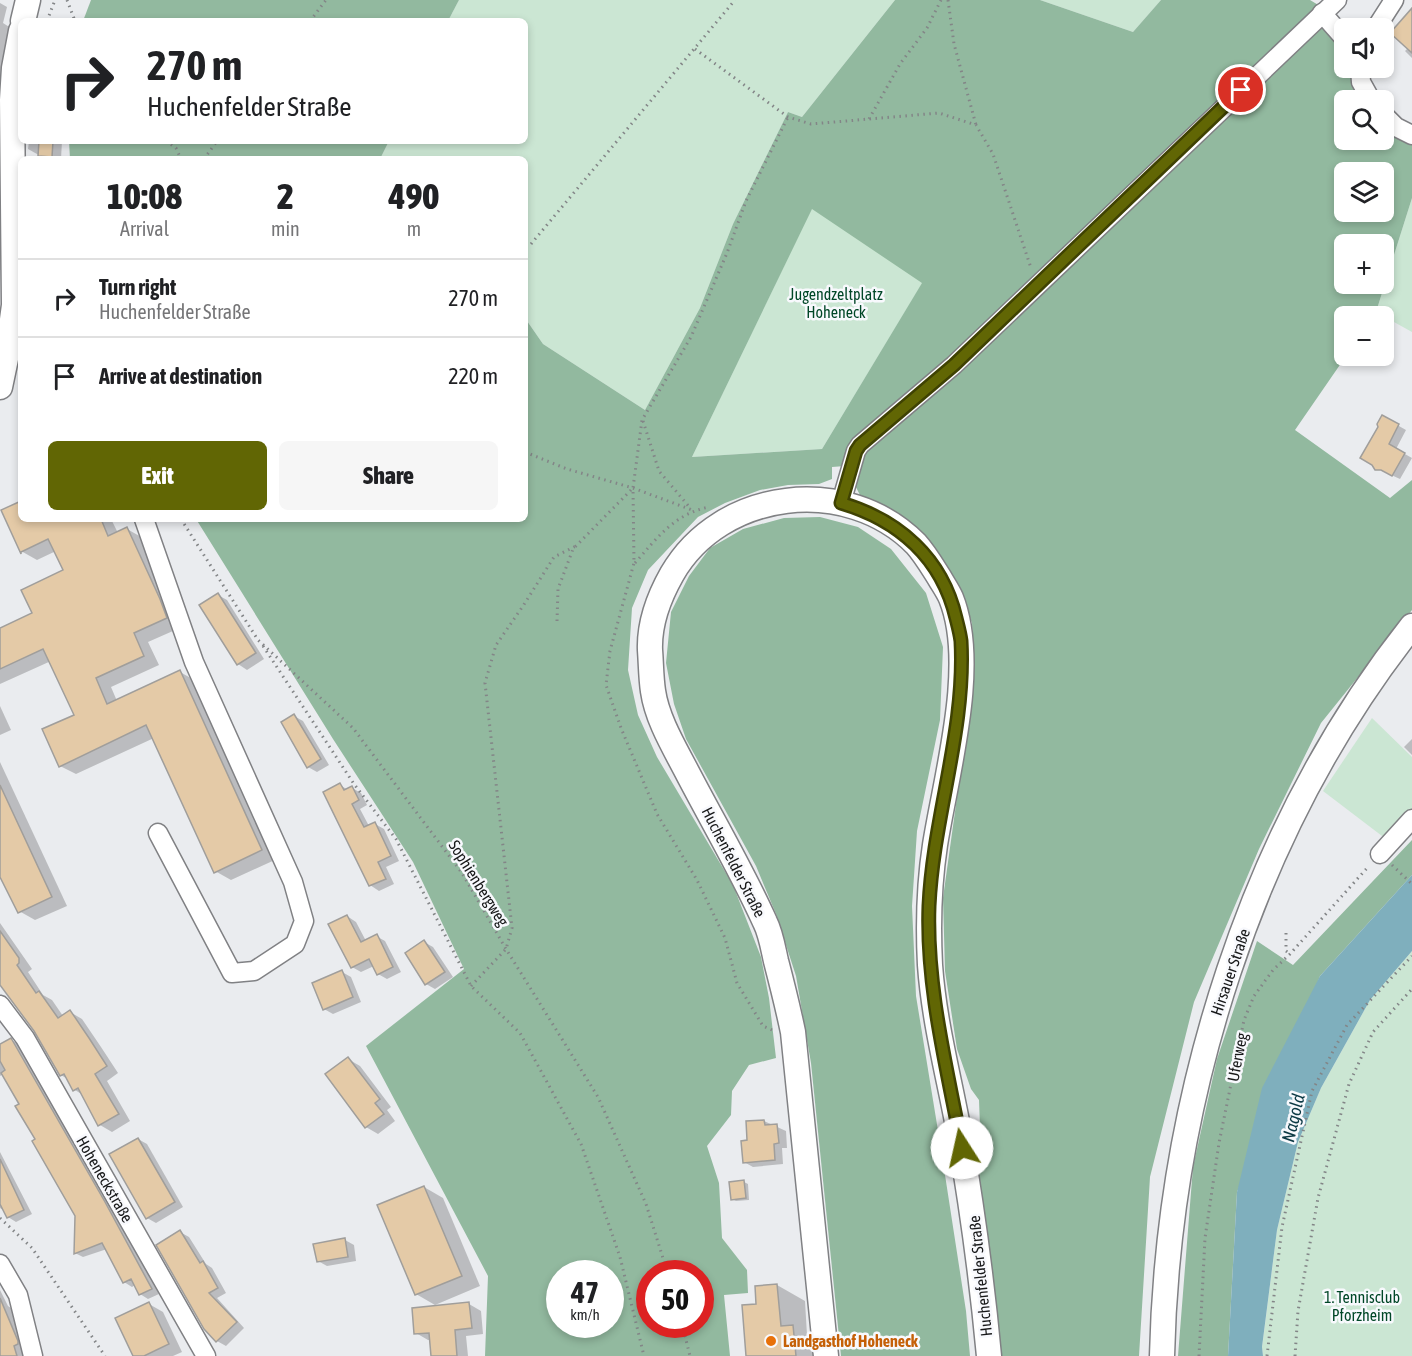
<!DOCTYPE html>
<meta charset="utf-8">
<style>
:root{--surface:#fff;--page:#f6f6f6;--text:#202124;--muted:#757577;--line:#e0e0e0;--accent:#616604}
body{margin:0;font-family:"Asap Condensed",sans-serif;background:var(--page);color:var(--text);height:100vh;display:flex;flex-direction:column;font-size:22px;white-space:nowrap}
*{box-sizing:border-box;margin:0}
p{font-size:20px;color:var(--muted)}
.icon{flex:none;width:33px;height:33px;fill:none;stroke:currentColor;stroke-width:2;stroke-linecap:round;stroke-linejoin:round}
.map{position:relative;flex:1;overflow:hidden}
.details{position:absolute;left:18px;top:156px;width:510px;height:366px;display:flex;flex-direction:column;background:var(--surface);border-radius:9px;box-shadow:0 3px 9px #0003}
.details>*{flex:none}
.banner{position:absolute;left:18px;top:18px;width:510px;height:126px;border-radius:9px;box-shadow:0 3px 9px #0003;background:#fff;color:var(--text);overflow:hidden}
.tools{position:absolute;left:1334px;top:18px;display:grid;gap:12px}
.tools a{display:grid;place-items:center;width:60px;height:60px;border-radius:9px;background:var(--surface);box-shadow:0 3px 9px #0003;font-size:30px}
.speed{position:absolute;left:546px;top:1260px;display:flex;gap:12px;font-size:30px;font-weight:700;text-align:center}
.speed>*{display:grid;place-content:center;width:78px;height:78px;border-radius:50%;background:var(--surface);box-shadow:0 3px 9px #0003;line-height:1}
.speed small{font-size:15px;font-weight:400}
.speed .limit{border:9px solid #d22;background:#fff;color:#111}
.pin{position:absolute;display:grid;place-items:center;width:51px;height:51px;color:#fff;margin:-26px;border:3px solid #fff;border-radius:50%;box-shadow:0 2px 6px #0007}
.me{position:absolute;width:66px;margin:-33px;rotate:350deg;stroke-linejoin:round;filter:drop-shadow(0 0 4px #0008)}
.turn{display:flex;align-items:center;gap:21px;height:126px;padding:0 30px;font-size:27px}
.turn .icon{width:78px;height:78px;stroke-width:2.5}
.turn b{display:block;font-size:42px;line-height:51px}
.eta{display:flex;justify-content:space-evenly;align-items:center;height:102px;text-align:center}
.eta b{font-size:36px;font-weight:800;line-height:42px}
.action{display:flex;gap:12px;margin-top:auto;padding:12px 30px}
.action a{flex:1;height:69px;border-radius:9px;background:var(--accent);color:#fff;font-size:24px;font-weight:800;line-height:69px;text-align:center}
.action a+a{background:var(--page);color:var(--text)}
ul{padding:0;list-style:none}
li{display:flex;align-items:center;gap:18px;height:78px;padding:0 30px;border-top:2px solid var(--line)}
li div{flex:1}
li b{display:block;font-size:22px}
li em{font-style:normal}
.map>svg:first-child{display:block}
</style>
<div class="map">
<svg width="1412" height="1356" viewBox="0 0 1412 1356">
<rect width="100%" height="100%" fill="#eaecef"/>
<g fill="#cbe6d3">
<path d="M 459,0 L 895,0 L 802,117 L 788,112 L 733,224 L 700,308 L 645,410 L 543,344 L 525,318 L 525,159 L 380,159 L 389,141 L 525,141 L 525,21 L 448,21 Z"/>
<path d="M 1040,0 L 1161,0 L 1133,32 Z"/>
<path d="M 1412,198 L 1412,332 L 1376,312 Z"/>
<path d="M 812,208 L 923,282 L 822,449 L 692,457 Z"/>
<path d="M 1372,718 L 1412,757 L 1412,809 L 1386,839 L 1323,791 Z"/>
<path d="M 1412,951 L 1412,1356 L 1263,1356 L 1262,1348 L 1277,1230 L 1298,1142 L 1321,1088 L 1370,1000 Z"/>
</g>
<g fill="#92b99f" fill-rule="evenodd">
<path d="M 91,0 L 459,0 L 448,21 L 83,21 Z"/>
<path d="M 895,0 L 1040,0 L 1133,32 L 1161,0 L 1310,0 L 1320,6 L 1344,46 L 1344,68 L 1355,68 L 1364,100 L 1344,100 L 1344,140 L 1383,140 L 1383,123 L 1412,142 L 1412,198 L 1376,312 L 1373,316 L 1344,316 L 1344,356 L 1346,356 L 1295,430 L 1390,498 L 1412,480 L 1412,610 L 1321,723 L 1259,849 L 1194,1002 L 1150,1177 L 1139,1356 L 999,1356 L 976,1165 L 980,1127 L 979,1100 L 971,1089 L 957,1049 L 945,971 L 943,898 L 974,675 L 972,623 L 958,587 L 940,556 L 911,527 L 887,510 L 860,495 L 845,466 L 832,467 L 832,479 L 819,484 L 788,485 L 760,490 L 725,503 L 698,517 L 648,570 L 632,608 L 628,670 L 638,715 L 657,757 L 733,885 L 761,957 L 769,998 L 776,1058 L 749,1065 L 732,1091 L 731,1115 L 707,1146 L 719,1183 L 722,1238 L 747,1270 L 748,1293 L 724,1295 L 730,1356 L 485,1356 L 488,1276 L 366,1046 L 464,969 L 413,862 L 333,739 L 196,519 L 525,519 L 525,318 L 543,344 L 645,410 L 700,308 L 733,224 L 788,112 L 802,117 ZM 1344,172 L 1383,172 L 1383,212 L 1344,212 ZM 812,209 L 922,283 L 822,449 L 692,457 ZM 1344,244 L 1383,244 L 1383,284 L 1344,284 ZM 560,1274 L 610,1274 L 610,1324 L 560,1324 ZM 650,1274 L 700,1274 L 700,1324 L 650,1324 Z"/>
<path d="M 69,141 L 389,141 L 380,159 L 70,159 Z"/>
<path d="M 820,517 L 858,527 L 891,549 L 926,593 L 943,647 L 940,720 L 917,831 L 912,906 L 916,996 L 941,1149 L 966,1311 L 970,1356 L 841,1356 L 811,1063 L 796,976 L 776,914 L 756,866 L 686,739 L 674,704 L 666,663 L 671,612 L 689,576 L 710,548 L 743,529 L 784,518 Z"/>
<path d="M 1412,840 L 1412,875 L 1320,976 L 1237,1192 L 1228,1356 L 1178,1356 L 1193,1167 L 1217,1059 L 1257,941 L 1293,965 Z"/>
</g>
<path fill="#7fafbd" d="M 1412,875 L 1412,951 L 1370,1000 L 1321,1088 L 1298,1142 L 1277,1230 L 1262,1347 L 1263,1356 L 1228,1356 L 1237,1192 L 1262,1088 L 1320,976 Z"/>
<g fill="#0003">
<path d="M 0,3 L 7,7 L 3,23 L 14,30 L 4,165 L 0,166 Z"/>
<path d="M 1412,14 L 1412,58 L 1405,51 L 1408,48 Z"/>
<path d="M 29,141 L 62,141 L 61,159 L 46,159 L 28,149 Z"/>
<path d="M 0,233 L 2,235 L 3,270 L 0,270 Z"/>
<path d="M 1383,417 L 1406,430 L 1396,449 L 1412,458 L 1400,479 L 1376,468 L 1380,427 Z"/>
<path d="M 21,503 L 21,519 L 111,519 L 118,533 L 127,529 L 143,538 L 182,627 L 148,642 L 159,665 L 111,687 L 117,701 L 180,672 L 196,681 L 277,859 L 231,880 L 215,871 L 154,738 L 76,774 L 60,766 L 75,716 L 51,661 L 0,684 L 0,629 L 34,614 L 65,571 L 56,551 L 37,560 L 21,551 L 3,511 Z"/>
<path d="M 218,595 L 227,600 L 264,659 L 247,670 L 238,664 Z"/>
<path d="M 0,706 L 11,730 L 0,735 Z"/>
<path d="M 294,716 L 303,721 L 329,765 L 317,772 L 308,767 Z"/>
<path d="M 1412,739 L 1412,755 L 1404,747 Z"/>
<path d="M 0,762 L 67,906 L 35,920 L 19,911 L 0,873 Z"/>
<path d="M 340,785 L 348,790 L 352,788 L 361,793 L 367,805 L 360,809 L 369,826 L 375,824 L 384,829 L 399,861 L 386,867 L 394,884 L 379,891 L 370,885 Z"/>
<path d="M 347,916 L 356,922 L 366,941 L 376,936 L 385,941 L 401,972 L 387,979 L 378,974 L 374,966 L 361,972 L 352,967 Z"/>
<path d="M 0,923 L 32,969 L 28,972 L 43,995 L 52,1000 L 63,1016 L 70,1012 L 82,1019 L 101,1047 L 118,1073 L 107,1081 L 130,1121 L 112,1132 L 100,1125 L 83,1095 L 75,1090 L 69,1080 L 61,1075 L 36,1032 L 0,976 Z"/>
<path d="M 424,942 L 433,947 L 453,977 L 435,989 L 426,984 Z"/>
<path d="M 342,972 L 351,977 L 361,1002 L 333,1014 L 324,1009 Z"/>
<path d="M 11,1040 L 19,1044 L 113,1208 L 159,1294 L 148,1299 L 140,1294 L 135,1285 L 132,1287 L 124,1282 L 107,1249 L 83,1257 L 75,1253 L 77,1215 L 21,1104 L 3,1074 L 0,1076 L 0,1046 Z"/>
<path d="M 348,1059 L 360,1066 L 391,1107 L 387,1110 L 395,1121 L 378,1134 L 366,1127 Z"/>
<path d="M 764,1121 L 786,1131 L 787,1148 L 782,1148 L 783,1164 L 753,1167 L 744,1162 L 749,1142 Z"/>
<path d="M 138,1139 L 147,1144 L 183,1207 L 156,1223 L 147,1218 Z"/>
<path d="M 0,1152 L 32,1214 L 16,1222 L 8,1217 L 5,1211 L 0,1208 Z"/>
<path d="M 744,1182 L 748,1184 L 749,1200 L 736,1201 L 732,1199 Z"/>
<path d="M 424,1187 L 443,1198 L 480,1286 L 435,1305 L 416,1294 Z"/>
<path d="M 180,1232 L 189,1237 L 206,1264 L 212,1268 L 226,1293 L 217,1298 L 244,1328 L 226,1346 L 217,1341 Z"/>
<path d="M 345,1240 L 354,1245 L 356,1261 L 327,1266 L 318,1261 Z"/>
<path d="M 777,1285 L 805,1301 L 807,1335 L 821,1342 L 822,1356 L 748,1356 L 758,1305 Z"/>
<path d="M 0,1290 L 8,1306 L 11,1308 L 26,1347 L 27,1356 L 0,1356 Z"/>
<path d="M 149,1304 L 163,1312 L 182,1352 L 173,1356 L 135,1356 Z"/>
<path d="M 469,1304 L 481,1311 L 483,1334 L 466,1336 L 468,1356 L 433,1356 L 432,1340 L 428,1340 L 416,1333 Z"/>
</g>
<g fill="#e4caa7" stroke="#a09e9b" stroke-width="1.5">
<path d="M 1412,8 L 1412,53 L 1390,33 Z"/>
<path d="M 39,141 L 53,141 L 52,157 L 38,156 Z"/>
<path d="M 1382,415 L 1399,424 L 1389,444 L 1405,453 L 1392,476 L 1381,470 L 1375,470 L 1372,465 L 1360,458 L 1378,427 L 1377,424 Z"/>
<path d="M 21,501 L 21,519 L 101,519 L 108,536 L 127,527 L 160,599 L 167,618 L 134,633 L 144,656 L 96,678 L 107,704 L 180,670 L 262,850 L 214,873 L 146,725 L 59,767 L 42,729 L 74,715 L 43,649 L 0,669 L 0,628 L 32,613 L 21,590 L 63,570 L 48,539 L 21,552 L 21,554 L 1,510 Z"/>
<path d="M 218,593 L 256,653 L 237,665 L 199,605 Z"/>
<path d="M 294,714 L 321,759 L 307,768 L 281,722 Z"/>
<path d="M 340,783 L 344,790 L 352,786 L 359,800 L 352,804 L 364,827 L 375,822 L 391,856 L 378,862 L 386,879 L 369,886 L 323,792 Z"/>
<path d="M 0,785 L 52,897 L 18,913 L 0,877 Z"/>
<path d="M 347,915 L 361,942 L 377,934 L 393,967 L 377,975 L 369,959 L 351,968 L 328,924 Z"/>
<path d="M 0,931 L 19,958 L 19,963 L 17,965 L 36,993 L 39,991 L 58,1018 L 70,1010 L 89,1038 L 107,1066 L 95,1074 L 119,1114 L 98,1126 L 78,1088 L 73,1091 L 64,1074 L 60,1076 L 34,1031 L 0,985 Z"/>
<path d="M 424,940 L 445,972 L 425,985 L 405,953 Z"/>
<path d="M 342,970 L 353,997 L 323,1010 L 312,983 Z"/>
<path d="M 11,1038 L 105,1202 L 152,1289 L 139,1295 L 131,1279 L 123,1283 L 102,1243 L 74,1254 L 75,1216 L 32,1141 L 35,1139 L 15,1106 L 19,1104 L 1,1073 L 5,1070 L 0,1061 L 0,1044 Z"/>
<path d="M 348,1057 L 380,1099 L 375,1103 L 384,1114 L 365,1128 L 325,1074 Z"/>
<path d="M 764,1120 L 765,1125 L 777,1124 L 779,1143 L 774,1144 L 775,1160 L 743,1163 L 741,1141 L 747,1140 L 746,1121 Z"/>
<path d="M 138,1138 L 175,1202 L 146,1219 L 109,1154 Z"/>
<path d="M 0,1159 L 24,1210 L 7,1218 L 0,1204 Z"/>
<path d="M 744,1180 L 746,1198 L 731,1200 L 729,1182 Z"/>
<path d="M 424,1186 L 462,1276 L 415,1295 L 377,1205 Z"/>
<path d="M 180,1230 L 200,1263 L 203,1261 L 218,1288 L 209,1293 L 237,1322 L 216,1342 L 204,1329 L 156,1245 Z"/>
<path d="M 345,1238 L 348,1257 L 317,1262 L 313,1244 Z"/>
<path d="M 777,1284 L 781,1326 L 793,1325 L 796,1356 L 746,1356 L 742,1305 L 756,1304 L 755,1286 Z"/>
<path d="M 0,1298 L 18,1341 L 18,1344 L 14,1346 L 17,1356 L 0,1356 Z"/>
<path d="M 149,1302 L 169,1344 L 144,1356 L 133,1356 L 115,1318 Z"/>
<path d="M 469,1302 L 472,1328 L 455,1330 L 457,1356 L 431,1356 L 429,1333 L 414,1334 L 412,1308 Z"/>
</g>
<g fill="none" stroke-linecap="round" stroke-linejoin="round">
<defs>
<g id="minor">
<path d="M 1322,13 L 1344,38"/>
<path d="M 1376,28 L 1394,0"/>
<path d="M 1360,68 L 1361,82 L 1371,100"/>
<path d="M 1383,114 L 1396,127 L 1412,135"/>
<path d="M 841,503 L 856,451 L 860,445 L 954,365 L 1337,0"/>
<path d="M 144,519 L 194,662 L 293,882 L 304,921 L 295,944 L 254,971 L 232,973 L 158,833"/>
<path d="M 1380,854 L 1412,819"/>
<path d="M 0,1005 L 25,1038 L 206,1356"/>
<path d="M 0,1264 L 18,1295 L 33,1356"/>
</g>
<g id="major">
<path d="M 23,21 L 28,0"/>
<path d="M 0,387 L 8,349 L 14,305 L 12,100 L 14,68 L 21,31"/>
<path d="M 826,1356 L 793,1032 C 788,1008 782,984 776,961 C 773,948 771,934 765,922 C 742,871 713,822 687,772 C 674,747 657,719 653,691 C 651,678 651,663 650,650 C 649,623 659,597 672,574 C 721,489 847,474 916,544 C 925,554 932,566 939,577 C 943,584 948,591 951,598 C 978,665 946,775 935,845 C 929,884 928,926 930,965 C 934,1022 949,1077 959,1132 C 972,1207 982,1281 989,1356"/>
<path d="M 1162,1356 C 1168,1099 1251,829 1412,626"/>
</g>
</defs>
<use href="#minor" stroke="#808184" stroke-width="21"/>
<use href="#major" stroke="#808184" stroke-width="27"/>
<g stroke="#838587" stroke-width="3" stroke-dasharray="1.5 4.5" stroke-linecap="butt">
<path d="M 67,0 L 75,21"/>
<path d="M 948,0 L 954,44 L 976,125"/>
<path d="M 47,21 L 55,0"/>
<path d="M 310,21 L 326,0"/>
<path d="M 695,49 L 788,117 L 811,124 L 939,113 L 976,125 L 993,154 L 1031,268"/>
<path d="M 869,119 L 900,64 L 927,28 L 941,0"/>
<path d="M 166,141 L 176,148 L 181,159"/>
<path d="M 204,159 L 217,141"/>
<path d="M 531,244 L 735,0"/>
<path d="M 643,421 L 659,471 L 691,509"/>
<path d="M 525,452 L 567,469 L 633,488 L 692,510"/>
<path d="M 181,519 L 258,640 L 353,728 L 462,873 L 506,949 L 598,1097 L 646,1204 L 668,1274"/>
<path d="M 635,563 C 657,538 674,514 709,507"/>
<path d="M 557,621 L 558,589 L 573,549 L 633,488"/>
<path d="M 263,646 L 354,784 L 396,839 L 471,986 L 520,1033 L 581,1144 L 620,1257 L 644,1356"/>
<path d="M 1392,865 L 1412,884"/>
<path d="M 1286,933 L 1286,951 L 1290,954"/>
<path d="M 471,986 L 506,949 L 512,928 L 485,683 L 496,645 L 523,606 L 554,557 L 576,546"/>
<path d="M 772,1030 L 763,1026 L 737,983 L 725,938 L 697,880 L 657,814 L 621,728 L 606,685 L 610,651 L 634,563 L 633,488 L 642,420 L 691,337 L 727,253 L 746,201 L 788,117"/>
<path d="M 0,1218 L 32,1248 L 105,1356"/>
<path d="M 682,1324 L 690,1356"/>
<path d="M 1199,1356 L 1205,1238 L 1219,1143 L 1244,1020 L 1254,996 L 1273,970 L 1290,954 L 1368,867"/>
<path d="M 1267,1356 L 1282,1227 L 1312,1091 L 1347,1025 L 1412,956"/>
<path d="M 1295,1356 L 1298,1311 L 1318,1198 L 1349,1084 L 1373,1032 L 1412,989"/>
</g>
<use href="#minor" stroke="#fff" stroke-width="18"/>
<use href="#major" stroke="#fff" stroke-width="24"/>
</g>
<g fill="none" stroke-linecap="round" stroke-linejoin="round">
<defs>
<path id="route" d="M 962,1148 C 947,1068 926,987 929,906 C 933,817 966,730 961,641 C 960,633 958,626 956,618 C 942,558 899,520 841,503 L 856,451 L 860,445 L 954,365 L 1241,90"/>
</defs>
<use href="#route" stroke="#3f4203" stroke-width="15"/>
<use href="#route" stroke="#616604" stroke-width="10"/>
</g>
<circle fill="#e8710a" stroke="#f8f9fd" stroke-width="2" cx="771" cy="1341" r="6"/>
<g text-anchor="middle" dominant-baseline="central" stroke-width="5" stroke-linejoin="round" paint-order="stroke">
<g font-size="16" fill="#004727" stroke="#f8f9fd">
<text x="836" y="294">Jugendzeltplatz<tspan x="836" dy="18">Hoheneck</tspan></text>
<text x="1362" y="1297">1. Tennisclub<tspan x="1362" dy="18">Pforzheim</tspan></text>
</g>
<g font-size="16" fill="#18191a" stroke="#f8f9fd">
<text transform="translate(734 862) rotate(63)">Huchenfelder Straße</text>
<text transform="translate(479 883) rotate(58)">Sophienbergweg</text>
<text transform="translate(1230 972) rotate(-71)">Hirsauer Straße</text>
<text transform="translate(1237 1057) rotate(-79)">Uferweg</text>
<text transform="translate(105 1179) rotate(60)">Hoheneckstraße</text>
<text transform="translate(980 1276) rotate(-96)">Huchenfelder Straße</text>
</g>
<g font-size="16" font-weight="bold" fill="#c56008" stroke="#f8f9fd" text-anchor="start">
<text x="783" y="1341">Landgasthof Hoheneck</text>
</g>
<g font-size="18" font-style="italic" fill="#0d3a45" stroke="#f8f9fd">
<text transform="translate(1293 1118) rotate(-77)">Nagold</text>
</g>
</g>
</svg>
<div class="tools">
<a><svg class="icon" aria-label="sound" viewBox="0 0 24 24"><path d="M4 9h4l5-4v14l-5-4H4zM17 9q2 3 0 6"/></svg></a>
<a><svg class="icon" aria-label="search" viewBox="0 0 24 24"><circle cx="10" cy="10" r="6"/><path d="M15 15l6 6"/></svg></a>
<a><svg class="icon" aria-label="layers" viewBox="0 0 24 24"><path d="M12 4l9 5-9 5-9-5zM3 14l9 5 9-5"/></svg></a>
<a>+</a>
<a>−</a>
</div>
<div class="speed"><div>47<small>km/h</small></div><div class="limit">50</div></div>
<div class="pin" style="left:1241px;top:90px;background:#d93025"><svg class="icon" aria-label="arrive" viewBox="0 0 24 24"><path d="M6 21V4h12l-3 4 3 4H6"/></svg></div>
<svg class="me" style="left:962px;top:1148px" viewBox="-20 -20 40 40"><circle r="19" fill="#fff"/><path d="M0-13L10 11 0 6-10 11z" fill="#616604"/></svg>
<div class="banner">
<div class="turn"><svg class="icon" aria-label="right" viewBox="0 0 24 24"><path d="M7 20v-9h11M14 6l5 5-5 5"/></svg><div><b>270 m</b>Huchenfelder Straße</div></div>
</div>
<section class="details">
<div class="eta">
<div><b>10:08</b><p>Arrival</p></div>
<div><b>2</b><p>min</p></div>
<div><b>490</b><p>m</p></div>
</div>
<ul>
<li><svg class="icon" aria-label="right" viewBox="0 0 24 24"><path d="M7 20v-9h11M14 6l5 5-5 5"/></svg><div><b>Turn right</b><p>Huchenfelder Straße</p></div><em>270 m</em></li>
<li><svg class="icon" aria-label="arrive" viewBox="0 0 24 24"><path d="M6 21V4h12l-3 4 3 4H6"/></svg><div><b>Arrive at destination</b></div><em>220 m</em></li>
</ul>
<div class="action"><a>Exit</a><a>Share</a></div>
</section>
</div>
